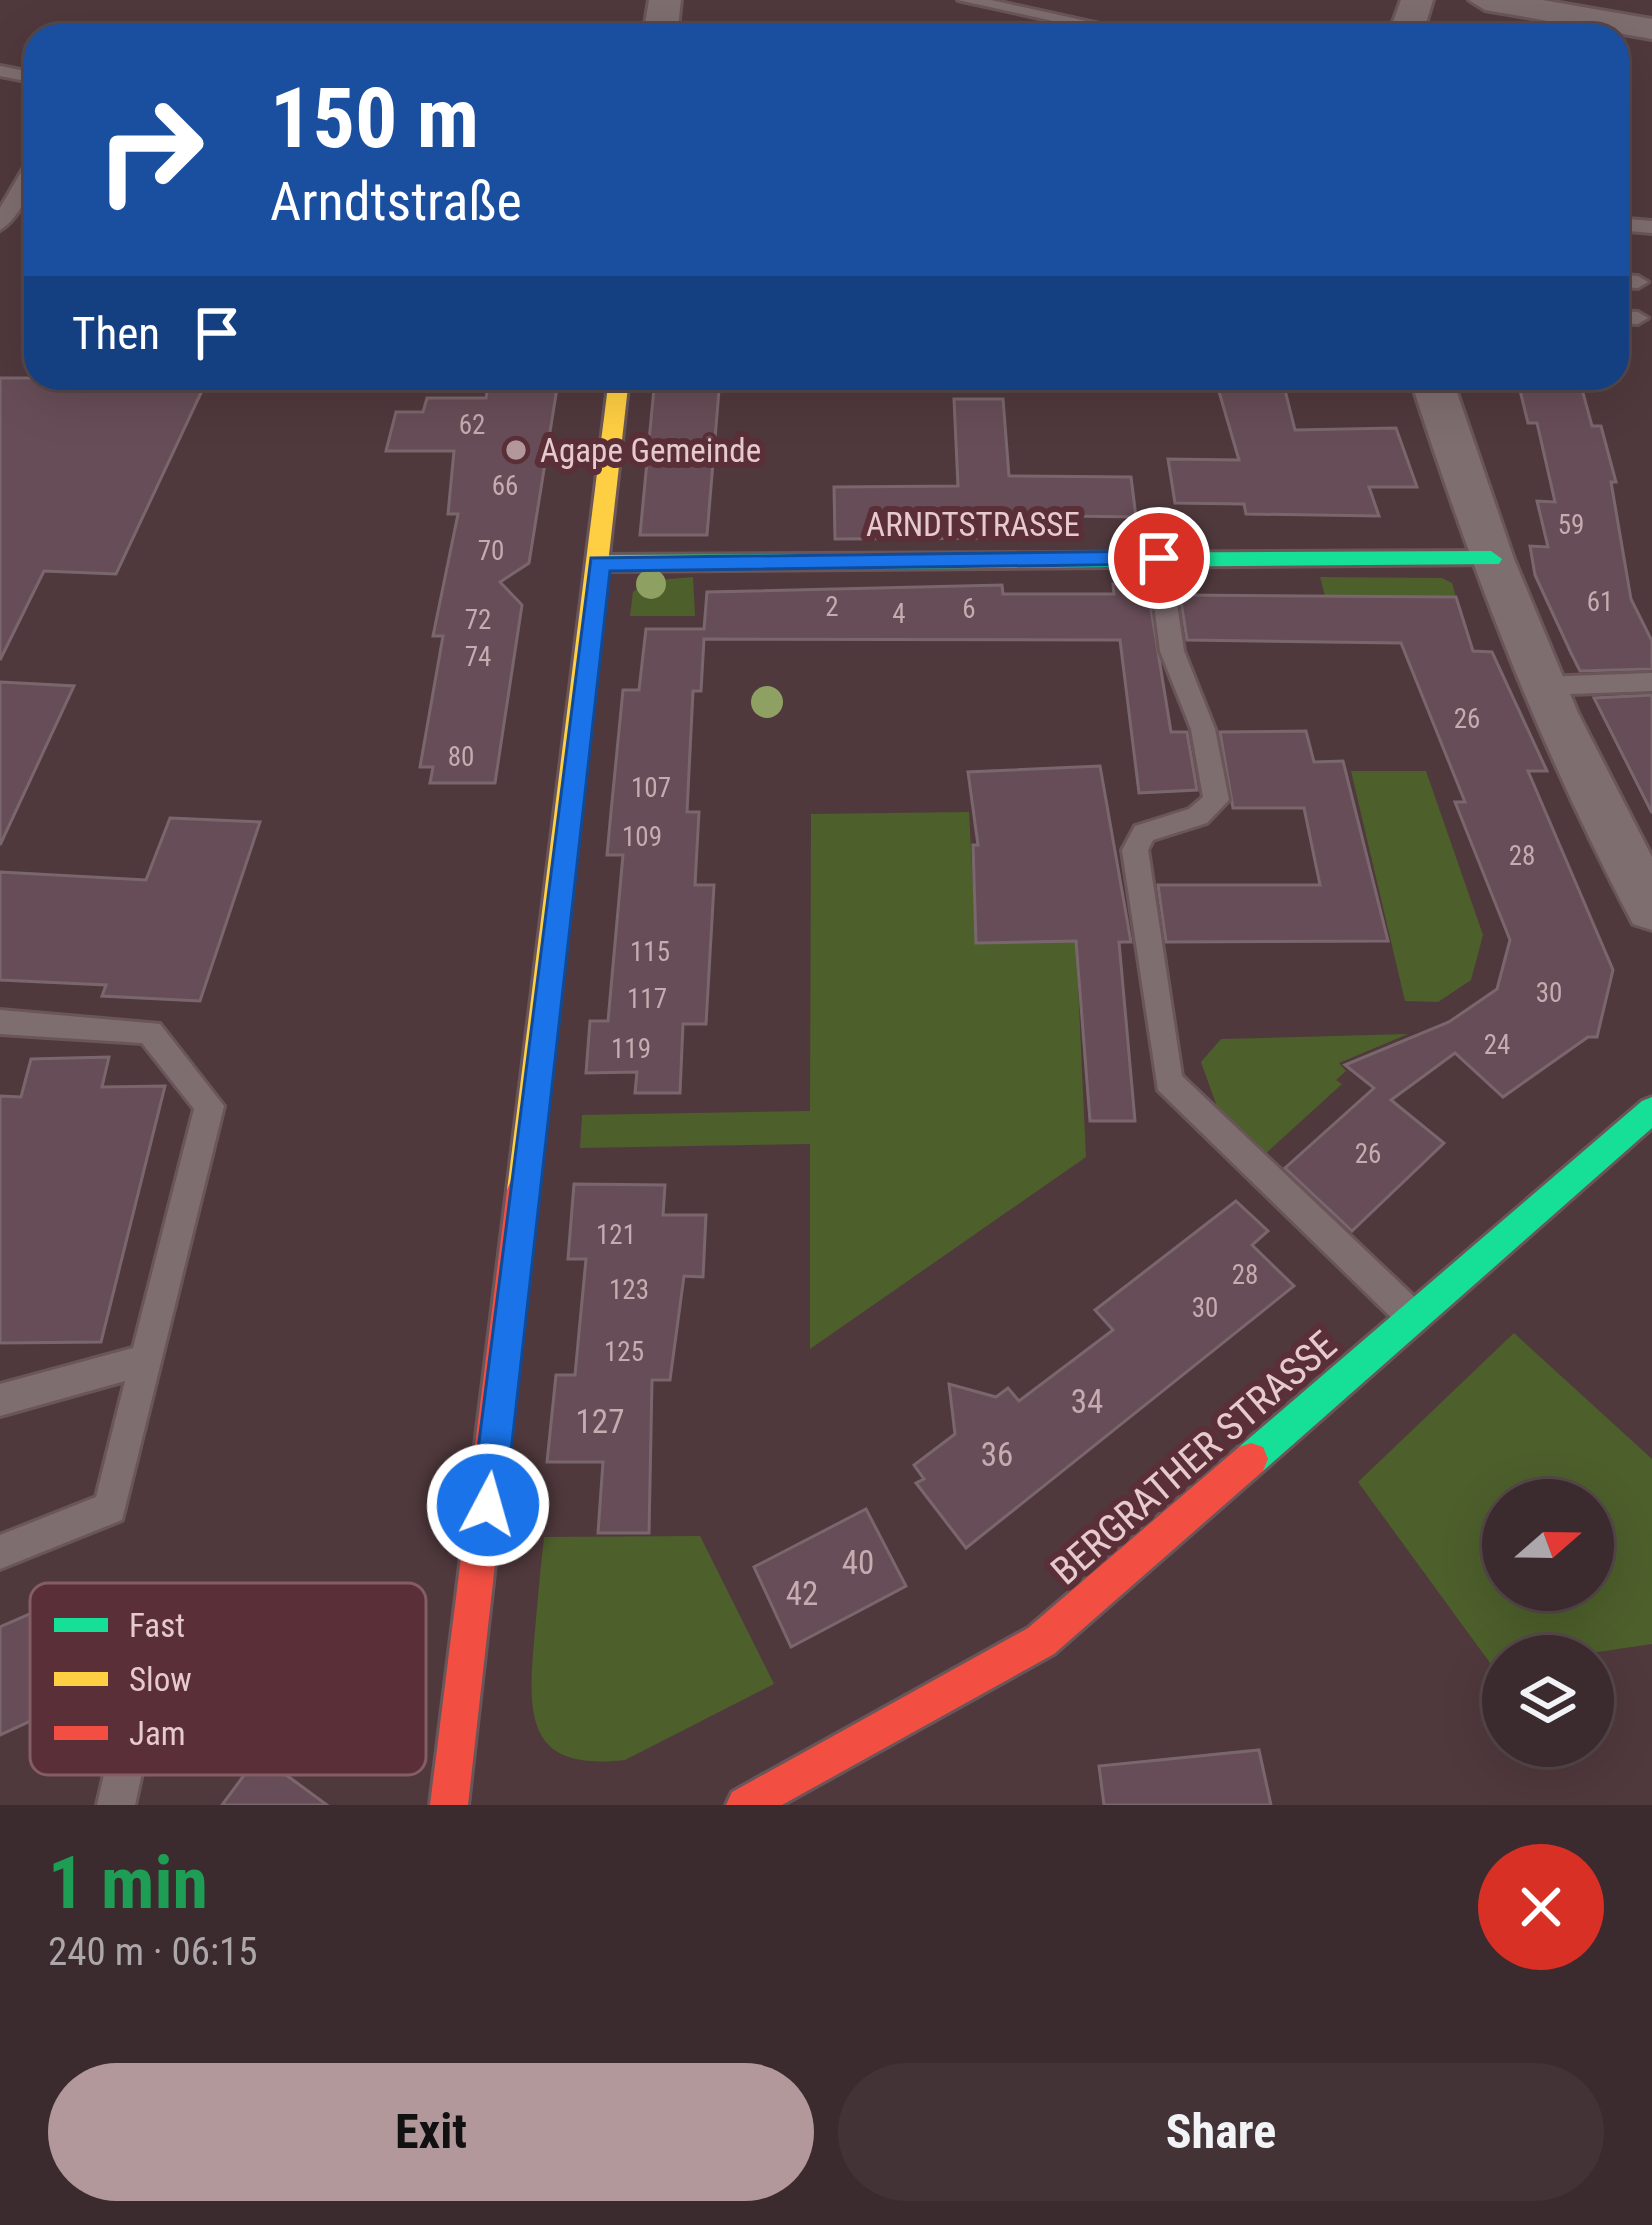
<!DOCTYPE html>
<meta charset="utf-8">
<style>
:root{--surface:#3c2b2e;--page:#433336;--text:#f1f3f6;--muted:#aca7aa;--line:#55474a;--accent:#b2979b}
body{margin:0;font-family:"Roboto Condensed",sans-serif;background:var(--page);color:var(--text);height:100vh;display:flex;flex-direction:column;font-size:45px;white-space:nowrap}
*{box-sizing:border-box;margin:0}
p{font-size:39px;color:var(--muted)}
.icon{flex:none;width:66px;height:66px;fill:none;stroke:currentColor;stroke-width:2;stroke-linecap:round;stroke-linejoin:round}
.map{position:relative;height:1805px;overflow:hidden}
.drawer{display:flex;flex-direction:column;background:var(--surface);flex:1}
.drawer>*{flex:none}
.hud{position:absolute;left:24px;top:24px;width:1605px;height:366px;border-radius:36px;box-shadow:0 12px 48px #0002,0 0 0 3px var(--line);background:#1a4fa0;color:#fff;overflow:hidden}
.needle{width:78px;rotate:70deg}
.fabs{position:absolute;left:1482px;top:1479px;display:grid;gap:24px}
.fabs a{display:grid;place-items:center;width:132px;height:132px;border-radius:50%;background:var(--surface);box-shadow:0 12px 48px #0002,0 0 0 3px var(--line);font-size:60px}
.pin{position:absolute;display:grid;place-items:center;width:102px;height:102px;color:#fff;margin:-51px;border:6px solid #fff;border-radius:50%;box-shadow:0 3px 12px #0007}
.me{position:absolute;width:132px;margin:-66px;rotate:6deg;stroke-linejoin:round;filter:drop-shadow(0 0 9px #0008)}
.turn{display:flex;align-items:center;gap:42px;height:252px;padding:0 48px;font-size:54px}
.turn .icon{width:156px;height:156px;stroke-width:2.5}
.turn b{display:block;font-size:84px;line-height:102px}
.then{display:flex;align-items:center;height:114px;padding:0 48px;background:#0003;gap:24px;font-size:45px}
.round{display:grid;place-items:center;flex:none;width:126px;height:126px;border-radius:63px;background:var(--page)}
.overview{display:flex;align-items:center;justify-content:space-between;height:204px;padding:0 48px}
h1{font-size:72px;font-weight:700;line-height:90px;color:#1e9e55}
.cta{display:flex;gap:24px;margin-top:auto;padding:24px 48px}
.cta a{flex:1;height:138px;border-radius:72px;background:var(--accent);color:#111;font-size:48px;font-weight:700;line-height:138px;text-align:center}
.cta a+a{background:var(--page);color:var(--text)}
.map>svg:first-child{display:block}
</style>
<div class="map">
<svg width="1652" height="1805" viewBox="0 0 1652 1805">
<rect width="100%" height="100%" fill="#50393d"/>
<g fill="#4d5f2b" fill-rule="evenodd">
<path d="M 693,577 L 695,616 L 630,616 L 633,592 L 646,581 Z"/>
<path d="M 1320,577 L 1442,578 L 1452,583 L 1456,597 L 1325,596 Z"/>
<path d="M 1351,771 L 1426,771 L 1483,935 L 1471,980 L 1438,1002 L 1405,1001 Z"/>
<path d="M 969,812 L 976,942 L 1076,941 L 1086,1157 L 810,1349 L 810,1144 L 580,1148 L 582,1115 L 810,1111 L 811,814 Z"/>
<path d="M 1408,1034 L 1339,1063 L 1346,1071 L 1336,1080 L 1342,1084 L 1265,1154 L 1220,1115 L 1201,1062 L 1221,1039 Z"/>
<path d="M 1514,1333 L 1652,1459 L 1652,1644 L 1570,1656 L 1503,1656 L 1503,1666 L 1493,1667 L 1358,1482 ZM 1503,1500 L 1593,1500 L 1593,1590 L 1503,1590 Z"/>
<path d="M 700,1536 L 774,1684 L 625,1760 C 529,1771 527,1720 534,1642 C 537,1607 540,1572 544,1537 Z"/>
</g>
<g fill="#674d57" stroke="#7a676d" stroke-width="3">
<path d="M 0,378 L 208,378 L 116,574 L 44,571 L 0,660 Z"/>
<path d="M 655,378 L 720,378 L 707,535 L 640,535 Z"/>
<path d="M 1215,378 L 1282,378 L 1295,430 L 1396,428 L 1417,487 L 1369,487 L 1379,516 L 1246,514 L 1244,504 L 1175,503 L 1168,459 L 1239,460 Z"/>
<path d="M 1517,378 L 1579,378 L 1592,426 L 1601,426 L 1616,482 L 1611,482 L 1631,599 L 1652,641 L 1652,669 L 1580,671 L 1571,653 L 1535,575 L 1530,546 L 1548,547 L 1537,501 L 1555,502 L 1537,423 L 1528,423 Z"/>
<path d="M 489,382 L 558,382 L 529,563 L 500,582 L 522,605 L 495,783 L 430,783 L 433,767 L 420,767 L 443,636 L 433,636 L 458,514 L 448,514 L 454,451 L 386,451 L 396,412 L 423,412 L 427,398 L 486,398 Z"/>
<path d="M 954,399 L 1003,399 L 1009,476 L 1131,477 L 1136,517 L 996,515 L 998,538 L 835,539 L 834,487 L 958,486 Z"/>
<path d="M 1113,584 L 1147,584 L 1171,732 L 1187,732 L 1197,790 L 1139,793 L 1120,640 L 704,639 L 701,691 L 693,691 L 687,812 L 699,812 L 695,885 L 714,885 L 706,1024 L 683,1024 L 680,1093 L 635,1093 L 637,1072 L 586,1073 L 590,1021 L 608,1021 L 623,855 L 607,855 L 611,812 L 623,690 L 639,690 L 646,629 L 704,629 L 707,592 L 1002,585 L 1003,594 L 1114,594 Z"/>
<path d="M 1180,595 L 1456,597 L 1473,651 L 1492,652 L 1547,771 L 1528,771 L 1613,970 L 1597,1037 L 1588,1037 L 1503,1097 L 1455,1053 L 1391,1100 L 1444,1143 L 1352,1231 L 1285,1168 L 1374,1088 L 1345,1065 L 1449,1022 L 1484,998 L 1497,989 L 1510,940 L 1455,802 L 1465,802 L 1401,643 L 1187,640 Z"/>
<path d="M 0,682 L 74,686 L 0,845 Z"/>
<path d="M 1652,695 L 1652,813 L 1594,698 Z"/>
<path d="M 1306,731 L 1314,762 L 1343,761 L 1388,941 L 1166,942 L 1158,885 L 1320,885 L 1304,808 L 1233,808 L 1220,732 Z"/>
<path d="M 1100,766 L 1131,942 L 1119,942 L 1135,1121 L 1090,1121 L 1076,941 L 976,943 L 973,845 L 978,845 L 968,772 Z"/>
<path d="M 170,818 L 260,822 L 200,1001 L 102,996 L 106,985 L 0,980 L 0,872 L 146,880 Z"/>
<path d="M 109,1057 L 102,1087 L 165,1086 L 101,1342 L 0,1343 L 0,1096 L 21,1097 L 31,1059 Z"/>
<path d="M 574,1184 L 665,1185 L 663,1215 L 706,1215 L 703,1277 L 684,1276 L 670,1380 L 652,1380 L 649,1533 L 598,1533 L 603,1462 L 547,1462 L 556,1375 L 575,1375 L 586,1259 L 568,1259 Z"/>
<path d="M 1236,1201 L 1268,1231 L 1252,1245 L 1294,1286 L 966,1548 L 916,1483 L 924,1479 L 914,1465 L 955,1434 L 949,1384 L 996,1397 L 1008,1388 L 1019,1401 L 1113,1330 L 1095,1310 Z"/>
<path d="M 866,1509 L 906,1586 L 791,1647 L 754,1567 Z"/>
<path d="M 96,1585 L 110,1645 L 129,1645 L 122,1679 L 0,1735 L 0,1627 Z"/>
<path d="M 1259,1750 L 1271,1805 L 1104,1805 L 1099,1766 Z"/>
<path d="M 259,1755 L 327,1805 L 222,1805 Z"/>
</g>
<g fill="none" stroke-linecap="round" stroke-linejoin="round">
<defs>
<g id="lane">
<path d="M 958,0 L 991,0 L 1154,36 L 1121,36 Z"/>
<path d="M 0,66 L 36,73 L 36,83 L 0,76 Z"/>
<path d="M 36,156 C 36,180 22,217 0,230 L 0,208 L 30,157 Z"/>
<path d="M 1617,218 L 1652,221 L 1652,233 L 1617,230 Z"/>
<path d="M 1617,275 L 1638,276 L 1648,282 L 1638,288 L 1617,287 Z"/>
<path d="M 1617,311 L 1638,312 L 1648,318 L 1638,324 L 1617,323 Z"/>
<path d="M 1159,550 L 1170,558 L 1184,651 L 1215,729 L 1229,800 L 1207,823 L 1153,840 L 1148,850 L 1182,1076 L 1423,1305 L 1428,1316 L 1423,1327 L 1412,1331 L 1401,1327 L 1158,1090 L 1122,850 L 1135,826 L 1189,809 L 1203,797 L 1191,729 L 1160,651 L 1148,558 Z"/>
<path d="M 1652,673 L 1652,691 L 1542,695 L 1530,686 L 1542,677 Z"/>
<path d="M 0,1010 L 160,1024 L 224,1106 L 122,1520 L 0,1569 L 0,1535 L 96,1497 L 125,1381 L 0,1416 L 0,1384 L 133,1348 L 194,1109 L 142,1043 L 0,1034 Z"/>
<path d="M 158,1601 L 171,1606 L 176,1619 L 135,1805 L 97,1805 L 140,1619 L 145,1606 Z"/>
</g>
<g id="street">
<path d="M 649,0 L 681,0 L 677,36 L 643,36 Z"/>
<path d="M 1401,0 L 1433,0 L 1422,36 L 1388,36 Z"/>
<path d="M 1469,0 L 1542,0 L 1652,19 L 1652,39 L 1485,10 Z"/>
<path d="M 1410,378 L 1452,378 L 1514,559 L 1578,713 L 1652,857 L 1652,930 L 1633,924 C 1538,744 1472,571 1410,378 Z"/>
</g>
<g id="fast">
<path d="M 1491,551 L 1502,559 L 1499,564 L 599,571 L 588,563 L 599,555 Z"/>
<path d="M 1652,1097 L 1652,1128 L 1263,1471 L 1251,1475 L 1239,1471 L 1234,1459 L 1239,1447 L 1642,1101 Z"/>
</g>
<path id="slow" d="M 609,378 L 629,378 L 537,1190 L 533,1200 L 522,1203 L 511,1200 L 507,1190 Z"/>
<g id="jam">
<path d="M 522,1177 L 533,1180 L 537,1190 L 468,1805 L 430,1805 L 507,1190 L 511,1180 Z"/>
<path d="M 1251,1443 L 1263,1447 L 1268,1459 L 1263,1471 L 1054,1654 L 782,1805 L 726,1805 L 732,1792 L 1028,1628 L 1239,1447 Z"/>
</g>
</defs>
<use href="#lane" stroke="#6a5659" stroke-width="6"/>
<use href="#street" stroke="#6a5659" stroke-width="6"/>
<use href="#fast" stroke="#6a5659" stroke-width="6"/>
<use href="#slow" stroke="#6a5659" stroke-width="6"/>
<use href="#jam" stroke="#6a5659" stroke-width="6"/>
<use href="#lane" fill="#7f6e70" fill-rule="evenodd"/>
<use href="#street" fill="#7f6e70" fill-rule="evenodd"/>
<use href="#fast" fill="#16e098" fill-rule="evenodd"/>
<use href="#slow" fill="#ffcf43" fill-rule="evenodd"/>
<use href="#jam" fill="#f24e42" fill-rule="evenodd"/>
</g>
<g fill="#8fa063">
<circle cx="651" cy="584" r="15"/>
<circle cx="767" cy="702" r="16"/>
</g>
<path fill="#1a73e8" stroke="#114b97" stroke-width="3" d="M 1159,551 L 1171,558 L 1167,564 L 610,571 L 505,1505 L 500,1517 L 488,1522 L 476,1517 L 471,1505 L 591,558 Z"/>
<circle fill="#b2979b" stroke="#5a2f37" stroke-width="4.5" cx="516" cy="450" r="12"/>
<g text-anchor="middle" dominant-baseline="central" stroke-width="12" stroke-linejoin="round" paint-order="stroke">
<g font-size="27" fill="#c6abb0">
<text x="472" y="425">62</text>
<text x="505" y="486">66</text>
<text x="1571" y="525">59</text>
<text x="491" y="551">70</text>
<text x="1600" y="602">61</text>
<text x="832" y="607">2</text>
<text x="969" y="609">6</text>
<text x="899" y="614">4</text>
<text x="478" y="620">72</text>
<text x="478" y="657">74</text>
<text x="1467" y="719">26</text>
<text x="461" y="757">80</text>
<text x="651" y="788">107</text>
<text x="642" y="837">109</text>
<text x="1522" y="856">28</text>
<text x="650" y="952">115</text>
<text x="1549" y="993">30</text>
<text x="647" y="999">117</text>
<text x="1497" y="1045">24</text>
<text x="631" y="1049">119</text>
<text x="1368" y="1154">26</text>
<text x="616" y="1235">121</text>
<text x="1245" y="1275">28</text>
<text x="629" y="1290">123</text>
<text x="1205" y="1308">30</text>
<text x="624" y="1352">125</text>
</g>
<g font-size="33" fill="#e6cace" stroke="#5a2f37" text-anchor="start">
<text x="540" y="450">Agape Gemeinde</text>
</g>
<g font-size="33" fill="#e6cace" stroke="#5a2f37">
<text x="973" y="524">ARNDTSTRASSE</text>
</g>
<g font-size="33" fill="#c6abb0">
<text x="1087" y="1401">34</text>
<text x="600" y="1421">127</text>
<text x="997" y="1454">36</text>
<text x="858" y="1562">40</text>
<text x="802" y="1593">42</text>
</g>
<g font-size="39" fill="#e6cace" stroke="#5a2f37">
<text transform="translate(1194 1458) rotate(-41)">BERGRATHER STRASSE</text>
</g>
</g>
<rect x="30" y="1583" width="396" height="192" rx="18" fill="#5a2f37" stroke="#845e64" stroke-width="3"/>
<rect x="54" y="1618" width="54" height="14" fill="#16e098"/>
<rect x="54" y="1672" width="54" height="14" fill="#ffcf43"/>
<rect x="54" y="1726" width="54" height="14" fill="#f24e42"/>
<g font-size="33" fill="#e6cace">
<text x="129" y="1637">Fast</text>
<text x="129" y="1691">Slow</text>
<text x="129" y="1745">Jam</text>
</g>
</svg>
<div class="fabs">
<a><svg class="needle" viewBox="-14 -14 28 28"><path d="M0-13l5 13h-10z" fill="#e53935"/><path d="M0 13l5-13h-10z" fill="#aca7aa"/></svg></a>
<a><svg class="icon" aria-label="layers" viewBox="0 0 24 24"><path d="M12 4l9 5-9 5-9-5zM3 14l9 5 9-5"/></svg></a>
</div>
<div class="pin" style="left:1159px;top:558px;background:#d93025"><svg class="icon" aria-label="arrive" viewBox="0 0 24 24"><path d="M6 21V4h12l-3 4 3 4H6"/></svg></div>
<svg class="me" style="left:488px;top:1505px" viewBox="-20 -20 40 40"><circle r="17" fill="#1a73e8" stroke="#fff" stroke-width="3"/><path d="M0-11L8 9 0 5-8 9z" fill="#fff"/></svg>
<div class="hud">
<div class="turn"><svg class="icon" aria-label="right" viewBox="0 0 24 24"><path d="M7 20v-9h11M14 6l5 5-5 5"/></svg><div><b>150 m</b>Arndtstraße</div></div>
<div class="then">Then<svg class="icon" aria-label="arrive" viewBox="0 0 24 24"><path d="M6 21V4h12l-3 4 3 4H6"/></svg></div>
</div>
</div>
<section class="drawer">
<div class="overview"><div><h1>1 min</h1><p>240 m · 06:15</p></div><a class="round" style="background:#d93025;color:#fff"><svg class="icon" aria-label="close" viewBox="0 0 24 24"><path d="M6 6l12 12M18 6L6 18"/></svg></a></div>
<div class="cta"><a>Exit</a><a>Share</a></div>
</section>
